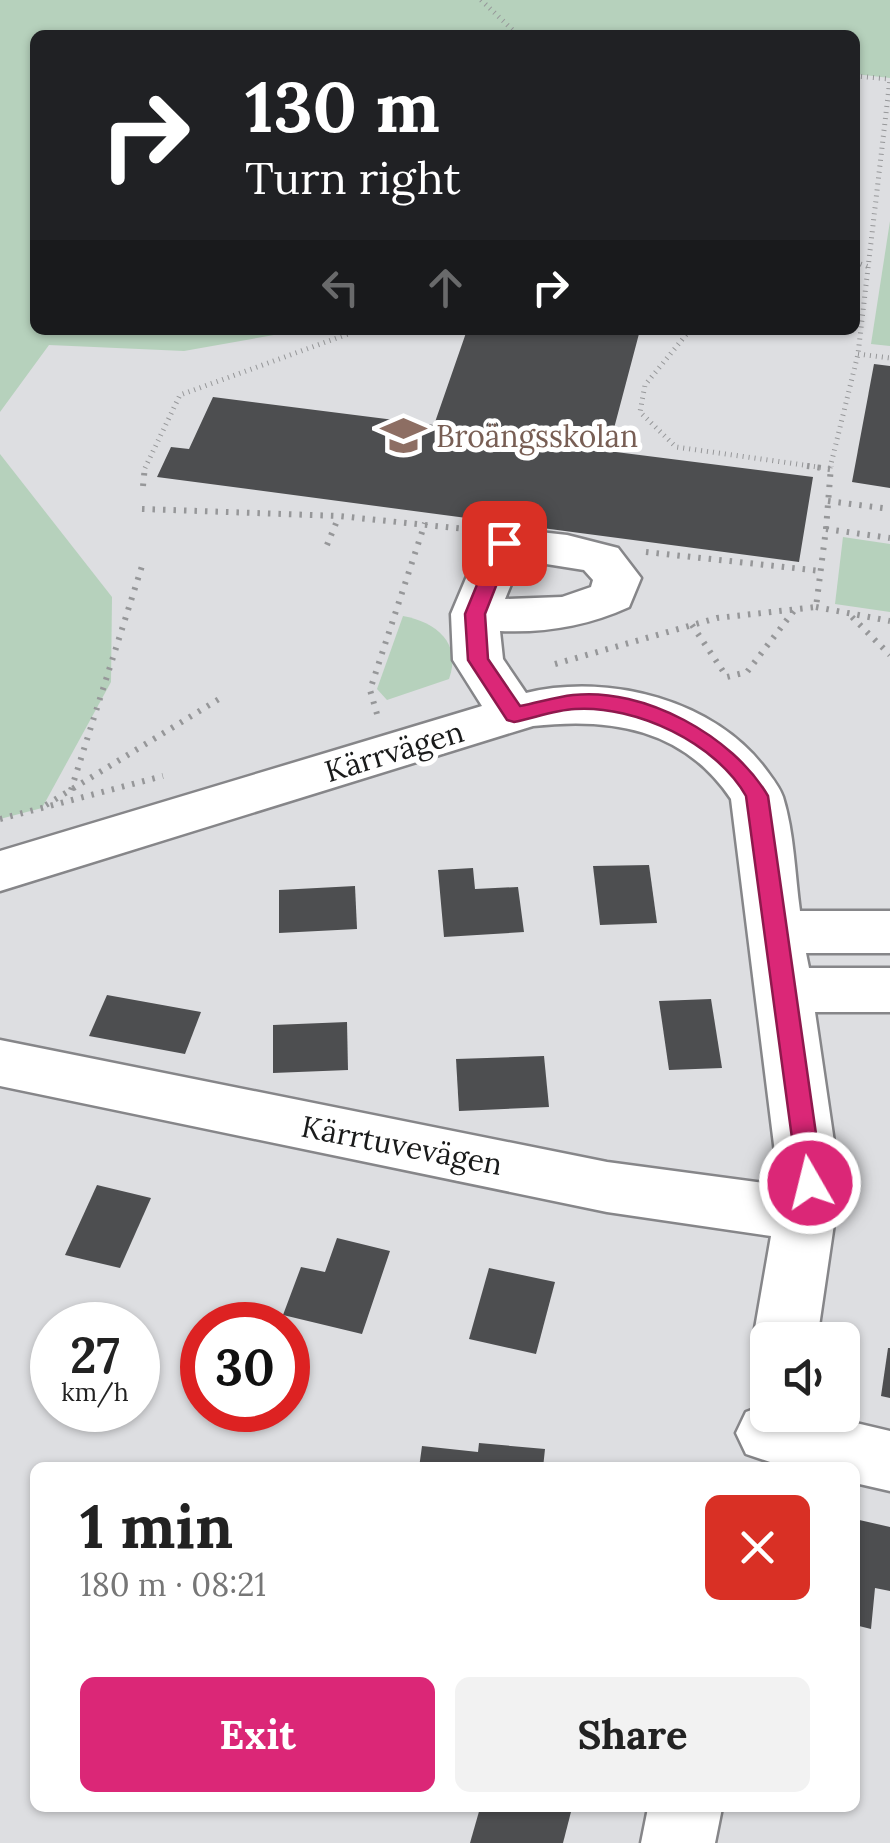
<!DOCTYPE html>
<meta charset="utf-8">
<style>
:root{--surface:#fff;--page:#f2f2f2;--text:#222;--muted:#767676;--accent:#db2777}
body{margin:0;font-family:Lora,serif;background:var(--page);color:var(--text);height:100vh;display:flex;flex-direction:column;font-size:38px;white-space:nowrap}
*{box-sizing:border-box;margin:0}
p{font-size:32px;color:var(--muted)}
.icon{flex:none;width:55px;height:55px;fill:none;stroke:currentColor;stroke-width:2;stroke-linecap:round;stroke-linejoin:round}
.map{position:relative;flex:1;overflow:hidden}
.sheet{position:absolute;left:30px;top:1462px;width:830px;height:350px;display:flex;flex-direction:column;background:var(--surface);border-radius:15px;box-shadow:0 2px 8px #0004}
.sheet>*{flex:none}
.hud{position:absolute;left:30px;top:30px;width:830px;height:305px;border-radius:15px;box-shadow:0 2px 8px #0004;background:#202124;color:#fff;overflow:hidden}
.controls{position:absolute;left:750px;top:1322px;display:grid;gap:20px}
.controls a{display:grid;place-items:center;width:110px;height:110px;border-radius:15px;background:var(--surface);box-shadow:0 2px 8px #0004;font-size:50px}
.speed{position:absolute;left:30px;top:1302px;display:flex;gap:20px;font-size:50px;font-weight:700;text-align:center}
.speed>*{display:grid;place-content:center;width:130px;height:130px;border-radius:50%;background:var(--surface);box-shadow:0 2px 8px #0004;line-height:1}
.speed small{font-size:25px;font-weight:400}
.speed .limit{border:15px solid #d22;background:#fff;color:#111}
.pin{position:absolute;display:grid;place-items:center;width:85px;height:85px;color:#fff;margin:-42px;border-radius:20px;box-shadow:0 5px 15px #0006}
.me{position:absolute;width:110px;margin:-55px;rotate:352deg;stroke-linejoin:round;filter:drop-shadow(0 0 8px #0008)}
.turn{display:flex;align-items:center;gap:35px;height:210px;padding:0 50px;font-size:45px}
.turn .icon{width:130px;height:130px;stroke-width:2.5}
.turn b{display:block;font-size:70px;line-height:85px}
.lanes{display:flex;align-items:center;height:95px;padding:0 50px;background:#0003;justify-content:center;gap:50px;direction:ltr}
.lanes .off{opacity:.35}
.round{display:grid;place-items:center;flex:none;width:105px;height:105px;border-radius:15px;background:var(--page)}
.head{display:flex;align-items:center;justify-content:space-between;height:170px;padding:0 50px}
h1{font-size:60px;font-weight:700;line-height:75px}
.button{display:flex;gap:20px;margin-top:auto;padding:20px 50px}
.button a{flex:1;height:115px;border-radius:15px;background:var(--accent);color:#fff;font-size:40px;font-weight:700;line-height:115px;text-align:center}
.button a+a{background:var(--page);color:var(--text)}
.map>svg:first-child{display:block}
</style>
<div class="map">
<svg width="890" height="1843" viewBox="0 0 890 1843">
<rect width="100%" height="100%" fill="#dddee1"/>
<g fill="#b6d1bc">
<path d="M 0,0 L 890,0 L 890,78 L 855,74 L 855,35 L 35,35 L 35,330 L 302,330 L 184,351 L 49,345 L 0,412 Z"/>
<path d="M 890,221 L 890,346 L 871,344 Z"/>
<path d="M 0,454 L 112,597 L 111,682 L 42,808 L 0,819 Z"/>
<path d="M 843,537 L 890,544 L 890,612 L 835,604 Z"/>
<path d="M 403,616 C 436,622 462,643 449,679 L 387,700 L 377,689 Z"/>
</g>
<g fill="#4d4e50">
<path d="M 467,330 L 640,330 L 608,451 L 813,477 L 799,562 L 157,477 L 171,447 L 189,449 L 213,397 L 434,425 Z"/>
<path d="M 874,364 L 890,366 L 890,488 L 852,482 Z"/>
<path d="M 649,865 L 657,923 L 600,925 L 593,866 Z"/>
<path d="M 473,868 L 475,889 L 518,887 L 524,932 L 444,937 L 438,870 Z"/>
<path d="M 355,886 L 357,929 L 279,933 L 279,890 Z"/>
<path d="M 107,995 L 201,1012 L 185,1054 L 89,1036 Z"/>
<path d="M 711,999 L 722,1068 L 669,1070 L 659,1001 Z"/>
<path d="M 347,1022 L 348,1070 L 273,1073 L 273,1025 Z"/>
<path d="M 544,1056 L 549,1107 L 459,1111 L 456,1059 Z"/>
<path d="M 97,1185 L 151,1198 L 120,1268 L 65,1255 Z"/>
<path d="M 337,1238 L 390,1251 L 362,1334 L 283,1315 L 301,1267 L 325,1272 Z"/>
<path d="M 489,1268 L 555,1282 L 536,1354 L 469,1339 Z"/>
<path d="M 888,1348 L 890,1348 L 890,1398 L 881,1396 Z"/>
<path d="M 479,1443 L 545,1449 L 543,1468 L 419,1468 L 422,1446 L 478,1452 Z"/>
<path d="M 855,1519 L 890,1527 L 890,1591 L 875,1588 L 871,1629 L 855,1625 Z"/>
<path d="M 480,1808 L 572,1808 L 563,1843 L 470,1843 Z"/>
</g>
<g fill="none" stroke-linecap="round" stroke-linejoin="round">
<defs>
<g id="minor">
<path d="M 504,528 L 567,535 L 618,548 L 641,578 L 629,607 C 587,626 546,633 500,631 L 503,659 L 526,693 C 609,673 716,700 767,771 C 773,779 780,788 783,797 C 794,832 795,875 800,911 L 890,911 L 890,953 L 806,953 L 809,968 L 890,968 L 890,1012 L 815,1012 L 840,1183 L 817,1340 L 768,1340 L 768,1362 L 762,1360 L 753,1340 L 771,1236 L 607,1212 L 0,1086 L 0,1040 L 607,1162 L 779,1185 L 731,799 C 684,729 612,717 533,726 L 0,891 L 0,851 L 482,706 L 453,660 L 451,614 L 481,543 L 487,532 ZM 521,560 L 584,570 L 593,580 L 591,587 L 562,597 L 505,599 Z"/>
<path d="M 768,1404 L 768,1415 L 822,1415 L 890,1431 L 890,1491 L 855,1483 L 855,1468 L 788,1468 L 746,1454 L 736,1433 L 746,1412 Z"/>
<path d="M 648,1808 L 722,1808 L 715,1843 L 641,1843 Z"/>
</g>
</defs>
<use href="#minor" stroke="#868689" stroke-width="5"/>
<g stroke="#969799" stroke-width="5" stroke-dasharray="1 5" stroke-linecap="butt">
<path d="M 481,0 L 518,35"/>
<path d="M 855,76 L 890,79"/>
<path d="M 855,262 L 869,267"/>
<path d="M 690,330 L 645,385 L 640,412 L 676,447 L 825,468"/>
<path d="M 858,354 L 890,358"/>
<path d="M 145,468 L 180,395 L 359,330"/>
<path d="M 830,468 L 858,354 L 890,79"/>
</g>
<g stroke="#969799" stroke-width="6" stroke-dasharray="2.5 8" stroke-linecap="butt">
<path d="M 807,466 L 830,469"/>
<path d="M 143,486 L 145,466"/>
<path d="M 828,501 L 890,509"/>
<path d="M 142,509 L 339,516 L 465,529"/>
<path d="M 826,529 L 831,466"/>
<path d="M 327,545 L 339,516"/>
<path d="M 646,552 L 821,571"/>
<path d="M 816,607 L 890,621"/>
<path d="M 852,617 L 890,655"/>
<path d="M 692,625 L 727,677 L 747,672 L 796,608"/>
<path d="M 555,664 L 717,618 L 816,607 L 826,529 L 890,538"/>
<path d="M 377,714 L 370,690 L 425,523"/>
<path d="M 71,790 L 142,566"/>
<path d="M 46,805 L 224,696"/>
<path d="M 0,819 L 163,776"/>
</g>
<use href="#minor" fill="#fff" fill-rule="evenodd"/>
</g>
<path fill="#db2777" stroke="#8e194d" stroke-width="2.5" d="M 504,537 L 513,543 L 485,614 L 488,659 L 520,706 C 537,703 555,697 573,695 C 644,687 733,736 768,796 L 823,1183 L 819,1191 L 810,1194 L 802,1191 L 798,1183 L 746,796 C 716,743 636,705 575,709 C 555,710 534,718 514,722 L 507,720 L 468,660 L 465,614 L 494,543 Z"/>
<defs>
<symbol id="school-bare" viewBox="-9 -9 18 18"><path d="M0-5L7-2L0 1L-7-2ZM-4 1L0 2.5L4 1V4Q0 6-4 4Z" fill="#8d6e63" stroke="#fff" stroke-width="2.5" paint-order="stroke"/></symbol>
</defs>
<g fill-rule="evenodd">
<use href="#school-bare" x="372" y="404" width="63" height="63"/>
</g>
<g text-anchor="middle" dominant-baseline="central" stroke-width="10" stroke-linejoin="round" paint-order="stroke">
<g font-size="30" fill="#785e54" stroke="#fff" text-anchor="start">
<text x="436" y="436">Broängsskolan</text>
</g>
<g font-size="30" fill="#191a1a" stroke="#fff">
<text transform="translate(394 751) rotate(-17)">Kärrvägen</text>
<text transform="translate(402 1145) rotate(11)">Kärrtuvevägen</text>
</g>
</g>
</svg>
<div class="controls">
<a><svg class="icon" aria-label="sound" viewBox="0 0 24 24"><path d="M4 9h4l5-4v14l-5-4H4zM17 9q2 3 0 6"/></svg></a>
</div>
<div class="speed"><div>27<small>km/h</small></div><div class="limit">30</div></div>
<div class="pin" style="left:504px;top:543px;background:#d93025"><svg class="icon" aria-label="arrive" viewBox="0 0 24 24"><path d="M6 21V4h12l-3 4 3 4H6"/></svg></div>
<svg class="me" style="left:810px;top:1183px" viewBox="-20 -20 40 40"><circle r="17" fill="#db2777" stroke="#fff" stroke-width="3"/><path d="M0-11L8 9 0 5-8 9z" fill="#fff"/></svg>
<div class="hud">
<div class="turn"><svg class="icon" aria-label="right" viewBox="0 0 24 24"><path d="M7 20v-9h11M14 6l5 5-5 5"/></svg><div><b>130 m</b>Turn right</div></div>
<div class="lanes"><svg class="icon off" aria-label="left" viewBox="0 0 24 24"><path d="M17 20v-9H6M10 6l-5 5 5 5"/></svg><svg class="icon off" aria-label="ahead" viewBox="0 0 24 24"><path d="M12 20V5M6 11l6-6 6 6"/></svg><svg class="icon" aria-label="right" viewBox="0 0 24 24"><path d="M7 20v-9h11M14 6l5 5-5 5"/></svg></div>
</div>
<section class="sheet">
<div class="head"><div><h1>1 min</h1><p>180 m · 08:21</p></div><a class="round" style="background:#d93025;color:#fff"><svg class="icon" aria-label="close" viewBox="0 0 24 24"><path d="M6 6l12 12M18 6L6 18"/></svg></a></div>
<div class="button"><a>Exit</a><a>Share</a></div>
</section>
</div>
